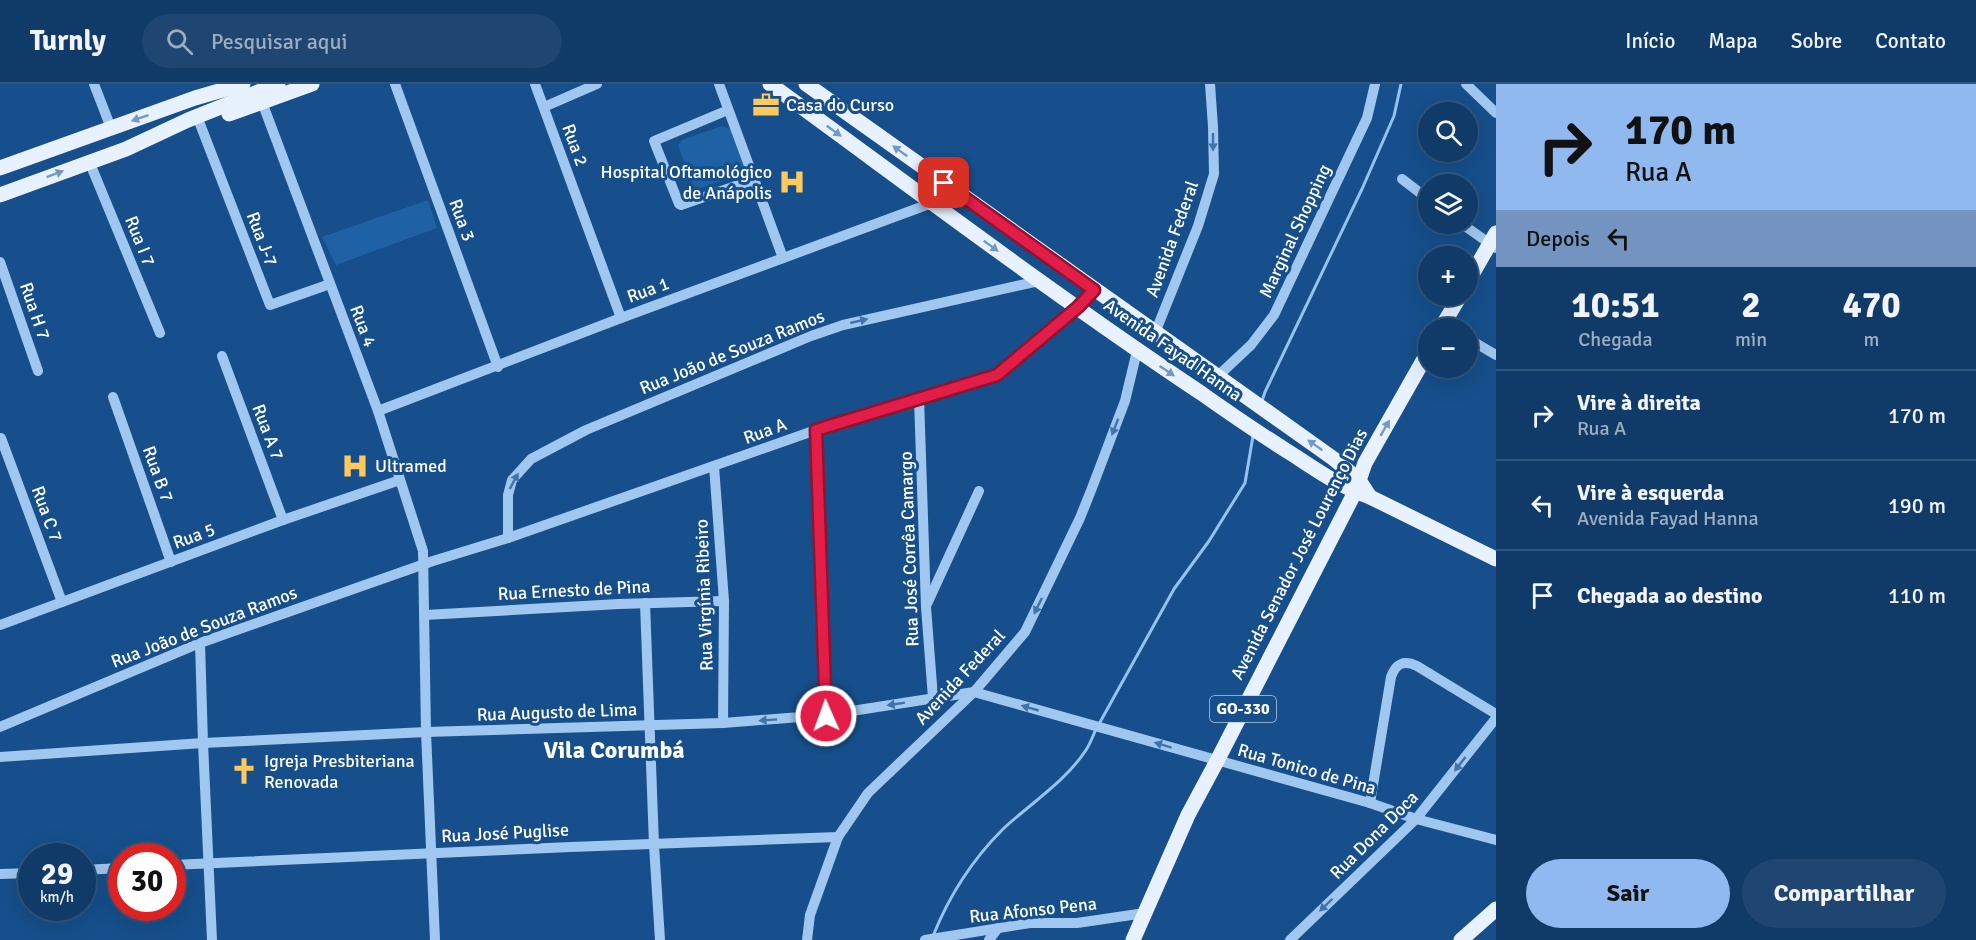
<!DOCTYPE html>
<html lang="pt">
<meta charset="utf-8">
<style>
:root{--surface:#103b68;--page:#1e4671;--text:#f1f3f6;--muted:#9cadc0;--line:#30557c;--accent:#90b9f0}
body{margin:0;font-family:Signika,sans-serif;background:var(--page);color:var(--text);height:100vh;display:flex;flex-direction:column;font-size:22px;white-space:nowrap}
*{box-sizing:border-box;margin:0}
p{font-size:20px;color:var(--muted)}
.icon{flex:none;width:33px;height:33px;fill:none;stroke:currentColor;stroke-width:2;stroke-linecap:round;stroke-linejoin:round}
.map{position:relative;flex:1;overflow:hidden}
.panel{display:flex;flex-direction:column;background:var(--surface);width:480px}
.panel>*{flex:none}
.top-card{background:#90b9f0;color:#111;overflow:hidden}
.buttons{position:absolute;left:1418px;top:18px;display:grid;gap:12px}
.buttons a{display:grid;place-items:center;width:60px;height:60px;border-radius:50%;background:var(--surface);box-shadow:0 6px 24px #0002,0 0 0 2px var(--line);font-size:30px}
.speed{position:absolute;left:18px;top:759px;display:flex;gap:12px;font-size:30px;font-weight:700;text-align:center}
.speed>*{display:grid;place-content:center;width:78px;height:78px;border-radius:50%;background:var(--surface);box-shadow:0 6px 24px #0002,0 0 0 2px var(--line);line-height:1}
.speed small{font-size:15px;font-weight:400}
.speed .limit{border:9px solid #d22;background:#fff;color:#111}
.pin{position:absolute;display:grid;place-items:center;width:51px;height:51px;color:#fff;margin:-26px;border-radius:12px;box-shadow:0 3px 9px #0006}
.me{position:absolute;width:66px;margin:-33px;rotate:358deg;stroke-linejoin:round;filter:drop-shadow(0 0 4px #0008)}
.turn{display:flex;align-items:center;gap:21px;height:126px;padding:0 30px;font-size:27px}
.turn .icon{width:78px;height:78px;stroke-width:2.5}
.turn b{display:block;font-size:42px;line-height:51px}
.then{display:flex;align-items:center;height:57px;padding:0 30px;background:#0003;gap:12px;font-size:22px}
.eta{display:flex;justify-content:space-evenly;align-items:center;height:102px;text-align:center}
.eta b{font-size:36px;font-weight:700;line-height:42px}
.cta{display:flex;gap:12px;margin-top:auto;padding:12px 30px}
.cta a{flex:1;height:69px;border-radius:36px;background:var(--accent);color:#111;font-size:24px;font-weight:700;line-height:69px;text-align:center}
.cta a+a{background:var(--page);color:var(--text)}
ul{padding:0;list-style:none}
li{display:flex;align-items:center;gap:18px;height:90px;padding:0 30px;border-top:2px solid var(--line)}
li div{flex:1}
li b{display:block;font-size:22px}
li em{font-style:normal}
header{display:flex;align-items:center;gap:36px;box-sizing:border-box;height:84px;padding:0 30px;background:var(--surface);border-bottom:2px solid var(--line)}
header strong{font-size:28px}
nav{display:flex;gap:33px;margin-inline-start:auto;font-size:21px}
.search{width:420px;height:54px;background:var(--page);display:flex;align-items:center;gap:15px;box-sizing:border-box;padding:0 21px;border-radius:33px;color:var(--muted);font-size:22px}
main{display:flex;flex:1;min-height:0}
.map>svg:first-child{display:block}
</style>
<header>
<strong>Turnly</strong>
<div class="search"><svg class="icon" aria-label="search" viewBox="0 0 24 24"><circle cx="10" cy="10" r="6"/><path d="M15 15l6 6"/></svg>Pesquisar aqui</div>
<nav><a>Início</a><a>Mapa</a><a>Sobre</a><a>Contato</a></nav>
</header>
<main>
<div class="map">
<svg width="1496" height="856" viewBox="0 0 1496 856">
<rect width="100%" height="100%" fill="#164f8b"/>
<g fill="#1f61a5">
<path d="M 722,42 L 732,46 L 745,85 L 741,90 L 698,105 L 693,101 L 678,61 L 682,56 Z"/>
<path d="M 428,116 L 437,144 L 336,181 L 322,153 Z"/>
</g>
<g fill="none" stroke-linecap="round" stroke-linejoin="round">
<g stroke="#92c3f2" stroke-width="3">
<path d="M 1262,317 L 1265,308 L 1362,105 L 1394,32 L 1401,0"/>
<path d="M 1099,640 L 1174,505 L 1209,457 L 1245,399 L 1253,352"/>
<path d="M 933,852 C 949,812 973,775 1003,745 C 1031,719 1065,698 1086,666 C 1090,660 1093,652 1096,645"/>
</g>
<g stroke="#a0c7ef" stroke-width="10">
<path d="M 94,0 L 111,44"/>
<path d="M 395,0 L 498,283"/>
<path d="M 535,0 L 621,234"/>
<path d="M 719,0 L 783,174"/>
<path d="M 1466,0 L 1496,29"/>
<path d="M 262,18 L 378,327 L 423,467 L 426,648 L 435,856"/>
<path d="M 544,23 L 597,0"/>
<path d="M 728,26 L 654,57 L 679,120 L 681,121 L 753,96"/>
<path d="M 200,40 L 270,221 L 330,200"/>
<path d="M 89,77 L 160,249"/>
<path d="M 1402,95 L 1428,115"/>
<path d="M 1462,140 L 1496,164"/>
<path d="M 0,178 L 38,287"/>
<path d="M 1155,249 L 1198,142 L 1214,90 L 1213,43 L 1210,0"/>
<path d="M 1467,254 L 1496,271"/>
<path d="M 222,272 L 283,436"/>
<path d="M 1219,291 L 1251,261 L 1274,231 L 1367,34 L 1375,0"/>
<path d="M 113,313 L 171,478"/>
<path d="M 919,314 L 926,523 L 933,614"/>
<path d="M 378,327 L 621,234 L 932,119"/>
<path d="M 816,346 L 826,631"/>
<path d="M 1,354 L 62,518"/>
<path d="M 714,382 L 724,517 L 723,639"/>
<path d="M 508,454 L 508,411 L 512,396 L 531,375 L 586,346 L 811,252 L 843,241 L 1039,197"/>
<path d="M 645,519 L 654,761 L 660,856"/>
<path d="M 927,520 L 979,407"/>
<path d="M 425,531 L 619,520 L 724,517"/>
<path d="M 0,541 L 283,436 L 400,396"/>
<path d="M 200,559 L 203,659 L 212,856"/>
<path d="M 0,643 L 200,559 L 433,477 L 508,454 L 816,346 L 997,291 L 1078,223 L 1094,206"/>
<path d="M 0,673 L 203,659 L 426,648 L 723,639 L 826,631 L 974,608 L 1370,719 L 1416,735 L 1496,756"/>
<path d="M 1370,719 L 1391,593 C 1396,579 1404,576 1417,582 L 1496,630"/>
<path d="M 172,781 L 571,763 L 838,753"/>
<path d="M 82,786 L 122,784"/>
<path d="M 0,790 L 32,789"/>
<path d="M 807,856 L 810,831 L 838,753 L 868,709 L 974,608 L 1025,548 L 1080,434 L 1092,404 L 1125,317 L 1137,267"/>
<path d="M 925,856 L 1030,839 L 1077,839 L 1145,829"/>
<path d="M 989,856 L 998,844"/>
<path d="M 1290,856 L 1416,735 L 1496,634"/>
</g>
<g stroke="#e8f2ff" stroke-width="15">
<path d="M 770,0 C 913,104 1054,211 1201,309 C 1232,331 1263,352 1295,372 C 1319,388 1343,404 1370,413 L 1496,475"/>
<path d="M 806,0 L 1334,375 L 1359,396 L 1370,413"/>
<path d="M 229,30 L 312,0"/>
<path d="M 0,84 L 195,14 L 243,0"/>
<path d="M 0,111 L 126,65 L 188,36 L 278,0"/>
<path d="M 1467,199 L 1496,149"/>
<path d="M 1441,244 L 1460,212"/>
<path d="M 1133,856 L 1188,731 L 1217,677 L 1355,408 L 1365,379 L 1428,268"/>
<path d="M 1461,856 L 1496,825"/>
</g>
</g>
<defs><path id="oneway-solid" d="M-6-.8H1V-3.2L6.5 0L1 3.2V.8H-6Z" transform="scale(1.5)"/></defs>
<g fill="#7498bf">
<use href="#oneway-solid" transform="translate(140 34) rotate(161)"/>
<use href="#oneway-solid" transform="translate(834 47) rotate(36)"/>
<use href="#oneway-solid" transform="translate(900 67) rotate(-144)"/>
<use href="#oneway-solid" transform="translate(55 90) rotate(-21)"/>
<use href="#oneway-solid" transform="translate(991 162) rotate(36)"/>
<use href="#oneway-solid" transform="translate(1167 287) rotate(34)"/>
<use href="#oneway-solid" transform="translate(1385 344) rotate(-60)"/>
<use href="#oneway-solid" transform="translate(1315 361) rotate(-145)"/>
</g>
<g fill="#3f73a9">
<use href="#oneway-solid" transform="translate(1213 58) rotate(90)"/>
<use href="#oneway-solid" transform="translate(859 237) rotate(-13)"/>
<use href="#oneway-solid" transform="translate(1115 343) rotate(111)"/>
<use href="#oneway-solid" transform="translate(514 397) rotate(-62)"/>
<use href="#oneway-solid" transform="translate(1038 522) rotate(116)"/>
<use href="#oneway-solid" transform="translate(896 620) rotate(171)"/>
<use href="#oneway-solid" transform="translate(1030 624) rotate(-164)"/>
<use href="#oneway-solid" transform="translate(768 636) rotate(176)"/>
<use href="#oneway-solid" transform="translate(1163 661) rotate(-163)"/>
<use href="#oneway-solid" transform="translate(1460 680) rotate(128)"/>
<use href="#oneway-solid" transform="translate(1326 821) rotate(136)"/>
</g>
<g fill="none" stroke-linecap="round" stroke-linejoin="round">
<defs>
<path id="route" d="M 826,632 L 816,346 L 997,291 L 1078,223 L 1094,206 L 944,99"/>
</defs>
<use href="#route" stroke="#92132f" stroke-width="15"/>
<use href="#route" stroke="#e11d48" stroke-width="10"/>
</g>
<defs>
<symbol id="office-bare" viewBox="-9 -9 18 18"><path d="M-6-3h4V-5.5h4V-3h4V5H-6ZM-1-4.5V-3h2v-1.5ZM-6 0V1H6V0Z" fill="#ffc95e" stroke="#164f8b" stroke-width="2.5" paint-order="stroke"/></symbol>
<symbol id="hospital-bare" viewBox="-9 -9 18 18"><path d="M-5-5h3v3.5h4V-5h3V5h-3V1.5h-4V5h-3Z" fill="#ffc95e" stroke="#164f8b" stroke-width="2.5" paint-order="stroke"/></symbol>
<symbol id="church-bare" viewBox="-9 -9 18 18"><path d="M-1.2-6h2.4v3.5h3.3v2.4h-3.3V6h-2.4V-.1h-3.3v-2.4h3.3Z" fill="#ffc95e" stroke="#164f8b" stroke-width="2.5" paint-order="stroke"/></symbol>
</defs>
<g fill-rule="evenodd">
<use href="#office-bare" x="747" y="2" width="38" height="38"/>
<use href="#hospital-bare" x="773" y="79" width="38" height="38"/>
<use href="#hospital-bare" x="336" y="363" width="38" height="38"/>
<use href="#church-bare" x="225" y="668" width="38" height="38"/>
</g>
<g text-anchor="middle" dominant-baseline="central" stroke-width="6" stroke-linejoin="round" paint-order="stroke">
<rect fill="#164f8b" stroke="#b9cadc" stroke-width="1.5" x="1210" y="612" width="66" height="26" rx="4.5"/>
<g font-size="16" font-weight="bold" fill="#fff">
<text x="1243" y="625">GO-330</text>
</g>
<g font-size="18" fill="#fff" stroke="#164f8b" text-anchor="start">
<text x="786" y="21">Casa do Curso</text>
<text x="772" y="88" text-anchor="end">Hospital Oftamológico<tspan x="772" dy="21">de Anápolis</tspan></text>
<text x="375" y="382">Ultramed</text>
<text x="264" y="677">Igreja Presbiteriana<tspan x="264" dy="21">Renovada</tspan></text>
</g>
<g font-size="18" fill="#fff" stroke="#164f8b">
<text transform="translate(575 61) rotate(70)">Rua 2</text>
<text transform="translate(462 136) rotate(70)">Rua 3</text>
<text transform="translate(1295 147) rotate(-65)">Marginal Shopping</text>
<text transform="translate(262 155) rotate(69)">Rua J-7</text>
<text transform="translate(1172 155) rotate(-70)">Avenida Federal</text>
<text transform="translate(140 157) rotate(68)">Rua I 7</text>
<text transform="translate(648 206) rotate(-20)">Rua 1</text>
<text transform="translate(35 227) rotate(71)">Rua H 7</text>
<text transform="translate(363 242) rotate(69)">Rua 4</text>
<text transform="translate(1173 266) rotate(35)">Avenida Fayad Hanna</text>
<text transform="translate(732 268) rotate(-22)">Rua João de Souza Ramos</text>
<text transform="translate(765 347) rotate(-20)">Rua A</text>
<text transform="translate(268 348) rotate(69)">Rua A 7</text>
<text transform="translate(158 390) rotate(70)">Rua B 7</text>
<text transform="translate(47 430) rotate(70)">Rua C 7</text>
<text transform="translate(194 452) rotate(-20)">Rua 5</text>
<text transform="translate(909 465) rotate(-92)">Rua José Corrêa Camargo</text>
<text transform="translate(1299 470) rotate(-63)">Avenida Senador José Lourenço Dias</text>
<text transform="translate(574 506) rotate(-3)">Rua Ernesto de Pina</text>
<text transform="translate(704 511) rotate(-92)">Rua Virgínia Ribeiro</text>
<text transform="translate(204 543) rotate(-21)">Rua João de Souza Ramos</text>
<text transform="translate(960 593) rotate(-47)">Avenida Federal</text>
<text transform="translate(557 628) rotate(-2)">Rua Augusto de Lima</text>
<text transform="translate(1307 685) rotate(16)">Rua Tonico de Pina</text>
<text transform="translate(505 749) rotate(-3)">Rua José Puglise</text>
<text transform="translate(1374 751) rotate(-45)">Rua Dona Doca</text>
<text transform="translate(1033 826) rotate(-6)">Rua Afonso Pena</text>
</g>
<g font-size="24" font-weight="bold" fill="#fff" stroke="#164f8b">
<text x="614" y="666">Vila Corumbá</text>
</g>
</g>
</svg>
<div class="buttons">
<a><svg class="icon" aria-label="search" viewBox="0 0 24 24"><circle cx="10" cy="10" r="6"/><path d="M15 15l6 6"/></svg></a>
<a><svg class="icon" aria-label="layers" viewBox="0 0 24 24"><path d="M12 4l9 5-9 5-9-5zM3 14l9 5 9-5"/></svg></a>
<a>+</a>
<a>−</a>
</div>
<div class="speed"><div>29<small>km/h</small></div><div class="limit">30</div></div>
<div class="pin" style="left:944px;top:99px;background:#d93025"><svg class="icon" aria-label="arrive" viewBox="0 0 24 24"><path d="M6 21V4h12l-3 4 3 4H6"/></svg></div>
<svg class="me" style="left:826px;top:632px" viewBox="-20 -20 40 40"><circle r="17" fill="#e11d48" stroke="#fff" stroke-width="3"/><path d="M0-11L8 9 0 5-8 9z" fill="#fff"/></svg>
</div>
<section class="panel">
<div class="top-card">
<div class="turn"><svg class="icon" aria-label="right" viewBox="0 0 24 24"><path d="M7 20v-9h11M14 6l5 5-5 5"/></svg><div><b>170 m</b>Rua A</div></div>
<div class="then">Depois<svg class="icon" aria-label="left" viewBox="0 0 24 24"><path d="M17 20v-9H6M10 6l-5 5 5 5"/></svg></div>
</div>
<div class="eta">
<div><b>10:51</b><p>Chegada</p></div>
<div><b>2</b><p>min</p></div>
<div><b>470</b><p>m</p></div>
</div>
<ul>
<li><svg class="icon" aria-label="right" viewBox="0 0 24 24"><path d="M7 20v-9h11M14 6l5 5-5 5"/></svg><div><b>Vire à direita</b><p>Rua A</p></div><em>170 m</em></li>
<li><svg class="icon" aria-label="left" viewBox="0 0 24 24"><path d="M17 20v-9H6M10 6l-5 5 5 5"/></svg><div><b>Vire à esquerda</b><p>Avenida Fayad Hanna</p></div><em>190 m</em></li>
<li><svg class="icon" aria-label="arrive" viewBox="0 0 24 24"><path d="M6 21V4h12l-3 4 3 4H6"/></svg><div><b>Chegada ao destino</b></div><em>110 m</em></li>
</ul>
<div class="cta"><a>Sair</a><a>Compartilhar</a></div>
</section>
</main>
